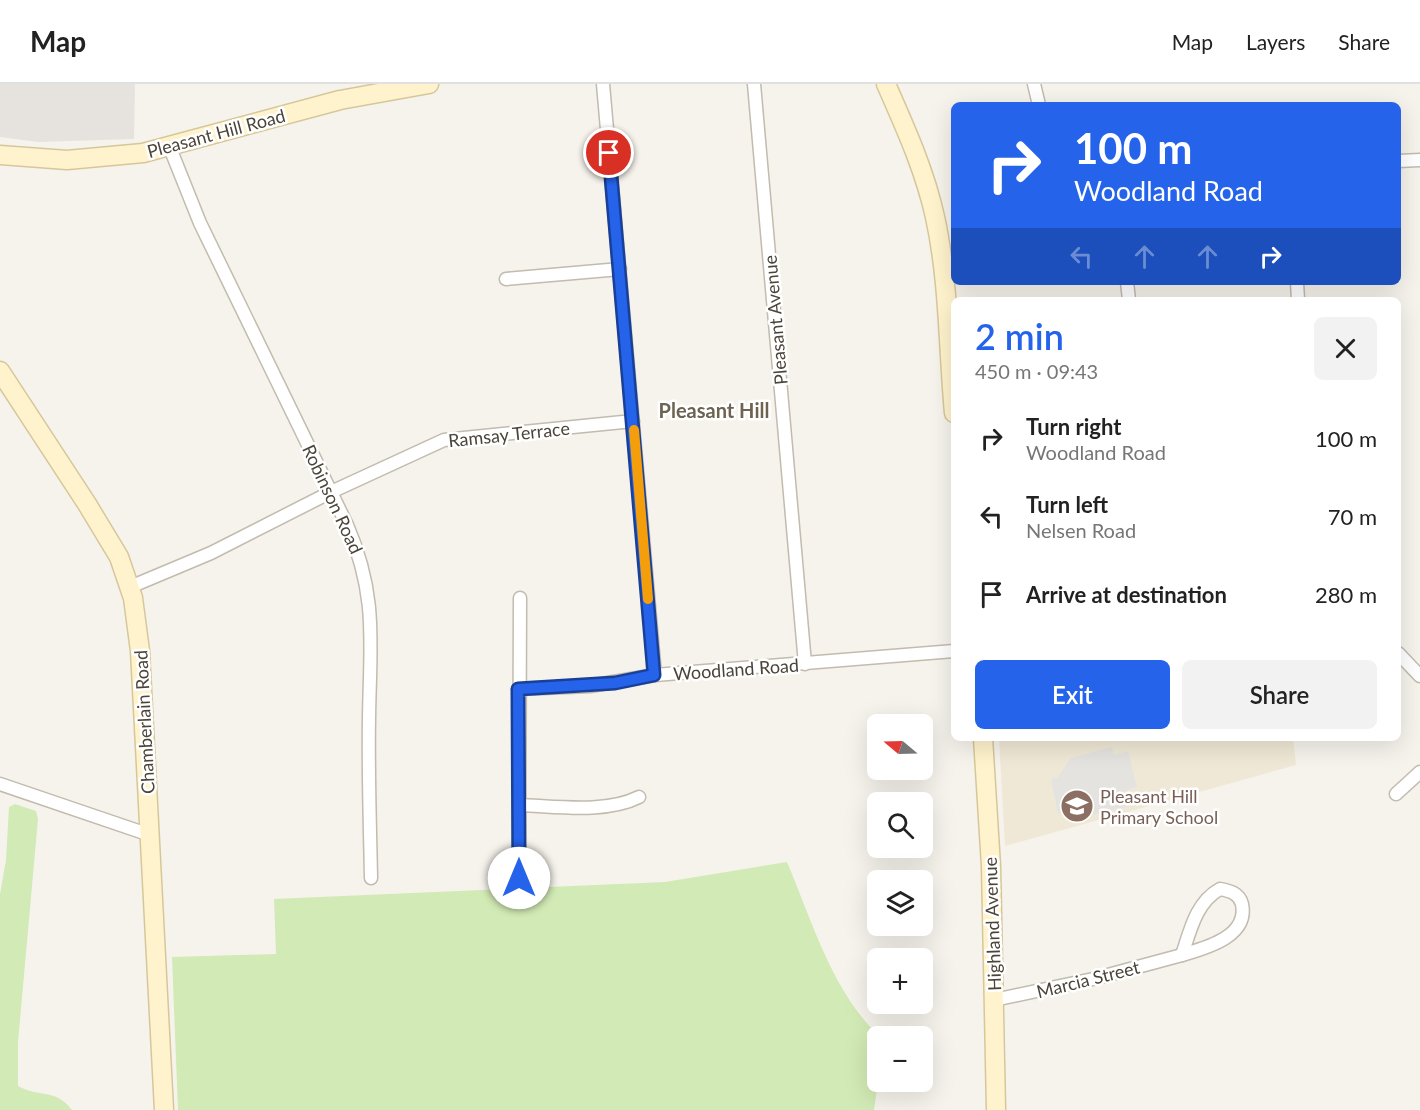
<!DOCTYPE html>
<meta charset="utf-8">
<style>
:root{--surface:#fff;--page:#f2f2f2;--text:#222;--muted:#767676;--line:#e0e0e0;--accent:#2563eb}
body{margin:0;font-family:Lato,sans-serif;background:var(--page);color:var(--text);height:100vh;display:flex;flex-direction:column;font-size:22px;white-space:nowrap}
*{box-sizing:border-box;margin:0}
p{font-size:20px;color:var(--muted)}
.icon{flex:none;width:33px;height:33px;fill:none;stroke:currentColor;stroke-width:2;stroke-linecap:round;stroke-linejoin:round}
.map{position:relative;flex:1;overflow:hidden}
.sheet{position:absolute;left:951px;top:213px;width:450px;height:444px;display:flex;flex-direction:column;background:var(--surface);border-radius:9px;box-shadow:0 6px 24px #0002}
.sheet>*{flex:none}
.guide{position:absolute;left:951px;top:18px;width:450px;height:183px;border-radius:9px;box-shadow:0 6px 24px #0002;background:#2563eb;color:#fff;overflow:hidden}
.needle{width:39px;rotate:289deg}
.tools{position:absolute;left:867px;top:630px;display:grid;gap:12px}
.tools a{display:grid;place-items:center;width:66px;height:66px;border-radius:9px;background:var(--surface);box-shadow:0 6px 24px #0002;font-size:30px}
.pin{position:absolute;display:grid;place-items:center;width:51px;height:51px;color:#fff;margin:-26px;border:3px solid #fff;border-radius:50%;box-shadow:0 2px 6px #0007}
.me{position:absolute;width:66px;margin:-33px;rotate:0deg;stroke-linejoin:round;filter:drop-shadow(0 0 4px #0008)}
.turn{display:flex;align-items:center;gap:21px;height:126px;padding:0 24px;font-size:27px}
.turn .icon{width:78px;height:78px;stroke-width:2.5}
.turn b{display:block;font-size:42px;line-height:51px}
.lanes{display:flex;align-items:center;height:57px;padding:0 24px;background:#0003;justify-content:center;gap:30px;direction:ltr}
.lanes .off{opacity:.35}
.round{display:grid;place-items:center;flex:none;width:63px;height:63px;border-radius:9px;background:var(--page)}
.overview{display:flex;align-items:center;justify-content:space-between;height:102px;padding:0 24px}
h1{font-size:36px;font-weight:600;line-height:45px;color:var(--accent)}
.cta{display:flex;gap:12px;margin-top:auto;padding:12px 24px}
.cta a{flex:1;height:69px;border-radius:9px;background:var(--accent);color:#fff;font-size:24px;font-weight:600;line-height:69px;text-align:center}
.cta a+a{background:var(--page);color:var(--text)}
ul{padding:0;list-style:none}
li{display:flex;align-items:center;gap:18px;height:78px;padding:0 24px}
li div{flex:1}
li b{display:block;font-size:22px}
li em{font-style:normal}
header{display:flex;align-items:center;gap:36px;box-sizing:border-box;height:84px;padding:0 30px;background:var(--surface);border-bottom:2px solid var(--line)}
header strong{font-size:28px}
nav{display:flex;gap:33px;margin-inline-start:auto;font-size:21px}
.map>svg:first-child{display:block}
</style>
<header>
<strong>Map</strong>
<nav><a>Map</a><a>Layers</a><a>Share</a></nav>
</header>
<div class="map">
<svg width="1420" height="1026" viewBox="0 0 1420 1026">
<rect width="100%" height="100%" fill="#f6f3ec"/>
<path fill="#e6e2dd" d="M 0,0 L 135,0 L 134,55 L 38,58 L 0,53 Z"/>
<path fill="#efe8d6" d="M 999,654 L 1293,654 L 1296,681 L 1005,762 Z"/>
<g fill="#d2eab5">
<path d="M 15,720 L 36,727 L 38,735 L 18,958 L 18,1002 C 39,1014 56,1004 72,1026 L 0,1026 L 0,810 L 6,776 L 9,723 Z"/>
<path d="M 787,778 C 812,837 832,907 879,952 L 878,998 L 874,1026 L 178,1026 L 172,873 L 276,870 L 274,815 L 665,798 Z"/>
</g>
<path fill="#e5e3e0" d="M 1112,663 L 1114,671 L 1128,667 L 1137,703 L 1125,707 L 1129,722 L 1071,736 L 1069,727 L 1058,730 L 1051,695 L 1058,693 L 1071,674 Z"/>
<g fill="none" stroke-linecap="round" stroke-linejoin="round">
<defs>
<g id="street">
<path d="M 603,0 L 655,591"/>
<path d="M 754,0 L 805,580"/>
<path d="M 1034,0 L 1039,21"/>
<path d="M 170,64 L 200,139 L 347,441 C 378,512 370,560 369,634 C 368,687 370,741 371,794"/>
<path d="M 1398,77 L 1420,76"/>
<path d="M 506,195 L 620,185"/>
<path d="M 1127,198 L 1129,216"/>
<path d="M 1297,198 L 1298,216"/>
<path d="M 130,503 L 211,469 L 331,408 L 444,356 L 633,337"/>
<path d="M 1398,569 L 1420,592"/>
<path d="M 518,605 L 590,602 L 655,591 L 954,567"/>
<path d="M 0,700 L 150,751"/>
<path d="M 1396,710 L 1420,688"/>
<path d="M 519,721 C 555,722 605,730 639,713"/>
<path d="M 519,793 L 520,514"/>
<path d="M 1220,805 C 1230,807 1239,809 1242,820 C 1249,853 1205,864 1182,871 C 1190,847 1196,818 1220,805 Z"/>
<path d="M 994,916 L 1093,895 L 1182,871"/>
</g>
<g id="secondary">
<path d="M 886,0 C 905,43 925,87 935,133 C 949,197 948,264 954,329"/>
<path d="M 0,71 L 67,76 L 143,69 L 340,16 L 429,0"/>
<path d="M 0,287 L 87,420 L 119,473 L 133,514 L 140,567 L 164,1026"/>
<path d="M 983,654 L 991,782 L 996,1026"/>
</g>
</defs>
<use href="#street" stroke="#c2bbae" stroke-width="15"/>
<use href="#secondary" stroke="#d6c79b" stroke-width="21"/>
<use href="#street" stroke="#fff" stroke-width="12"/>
<use href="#secondary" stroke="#fff3cd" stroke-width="18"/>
</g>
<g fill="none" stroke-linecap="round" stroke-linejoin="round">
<defs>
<path id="route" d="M 519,794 L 518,605 L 615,599 L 654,591 L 609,69"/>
</defs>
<use href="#route" stroke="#184099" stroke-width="15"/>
<use href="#route" stroke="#2563eb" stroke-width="10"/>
<path stroke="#f59e0b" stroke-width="10" d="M 634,346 L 648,515"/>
</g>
<defs>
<symbol id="school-disc" viewBox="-11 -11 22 22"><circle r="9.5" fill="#8d6e63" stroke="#fff"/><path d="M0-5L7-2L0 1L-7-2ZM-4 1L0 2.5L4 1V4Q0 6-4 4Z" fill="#fff"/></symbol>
</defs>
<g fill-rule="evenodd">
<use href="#school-disc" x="1058" y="703" width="38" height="38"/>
</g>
<g text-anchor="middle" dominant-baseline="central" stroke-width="5" stroke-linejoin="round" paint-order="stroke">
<g font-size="18" fill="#4b4439" stroke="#fff">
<text transform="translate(216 49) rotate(-15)">Pleasant Hill Road</text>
<text transform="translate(775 236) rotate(-95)">Pleasant Avenue</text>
<text transform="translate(509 350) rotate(-6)">Ramsay Terrace</text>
<text transform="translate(333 415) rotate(65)">Robinson Road</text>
<text transform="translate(736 585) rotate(-4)">Woodland Road</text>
<text transform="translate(144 638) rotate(-93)">Chamberlain Road</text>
<text transform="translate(992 840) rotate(-92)">Highland Avenue</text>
<text transform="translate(1088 895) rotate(-14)">Marcia Street</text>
</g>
<g font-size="18" fill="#785e54" stroke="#fff" text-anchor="start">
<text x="1100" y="712">Pleasant Hill<tspan x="1100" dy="21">Primary School</tspan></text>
</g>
<g font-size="20" font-weight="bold" fill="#6e6250" stroke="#fff">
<text x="714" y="326">Pleasant Hill</text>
</g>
</g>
</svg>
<div class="tools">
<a><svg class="needle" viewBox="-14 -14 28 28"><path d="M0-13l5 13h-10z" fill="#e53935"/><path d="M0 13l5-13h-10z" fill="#767676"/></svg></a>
<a><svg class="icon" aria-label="search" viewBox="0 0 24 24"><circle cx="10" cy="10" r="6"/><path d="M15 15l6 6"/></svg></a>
<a><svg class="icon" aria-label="layers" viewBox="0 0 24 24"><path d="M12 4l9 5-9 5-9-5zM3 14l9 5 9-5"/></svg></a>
<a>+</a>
<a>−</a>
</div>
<div class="pin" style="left:609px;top:69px;background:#d93025"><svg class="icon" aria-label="arrive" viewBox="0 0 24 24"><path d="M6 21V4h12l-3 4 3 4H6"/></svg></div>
<svg class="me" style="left:519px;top:794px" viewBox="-20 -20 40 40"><circle r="19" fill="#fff"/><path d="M0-13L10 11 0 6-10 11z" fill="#2563eb"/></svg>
<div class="guide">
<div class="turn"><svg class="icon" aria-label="right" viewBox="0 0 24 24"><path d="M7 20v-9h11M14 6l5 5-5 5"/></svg><div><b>100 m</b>Woodland Road</div></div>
<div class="lanes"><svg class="icon off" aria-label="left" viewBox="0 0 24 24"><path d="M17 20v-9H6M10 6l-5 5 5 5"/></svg><svg class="icon off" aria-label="ahead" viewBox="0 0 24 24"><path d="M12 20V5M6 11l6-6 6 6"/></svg><svg class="icon off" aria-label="ahead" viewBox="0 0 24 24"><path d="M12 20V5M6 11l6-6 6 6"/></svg><svg class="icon" aria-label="right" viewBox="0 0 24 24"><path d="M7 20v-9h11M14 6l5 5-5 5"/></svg></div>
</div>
<section class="sheet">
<div class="overview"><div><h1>2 min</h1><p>450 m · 09:43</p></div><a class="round"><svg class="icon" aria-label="close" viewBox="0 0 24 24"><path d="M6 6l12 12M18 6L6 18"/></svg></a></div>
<ul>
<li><svg class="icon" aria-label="right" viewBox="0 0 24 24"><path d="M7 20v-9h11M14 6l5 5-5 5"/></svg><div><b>Turn right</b><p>Woodland Road</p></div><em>100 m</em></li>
<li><svg class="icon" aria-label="left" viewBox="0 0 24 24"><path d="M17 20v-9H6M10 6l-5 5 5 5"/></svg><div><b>Turn left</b><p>Nelsen Road</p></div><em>70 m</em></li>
<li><svg class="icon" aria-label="arrive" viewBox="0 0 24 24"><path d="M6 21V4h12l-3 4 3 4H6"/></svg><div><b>Arrive at destination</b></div><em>280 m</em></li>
</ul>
<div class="cta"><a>Exit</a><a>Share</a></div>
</section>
</div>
